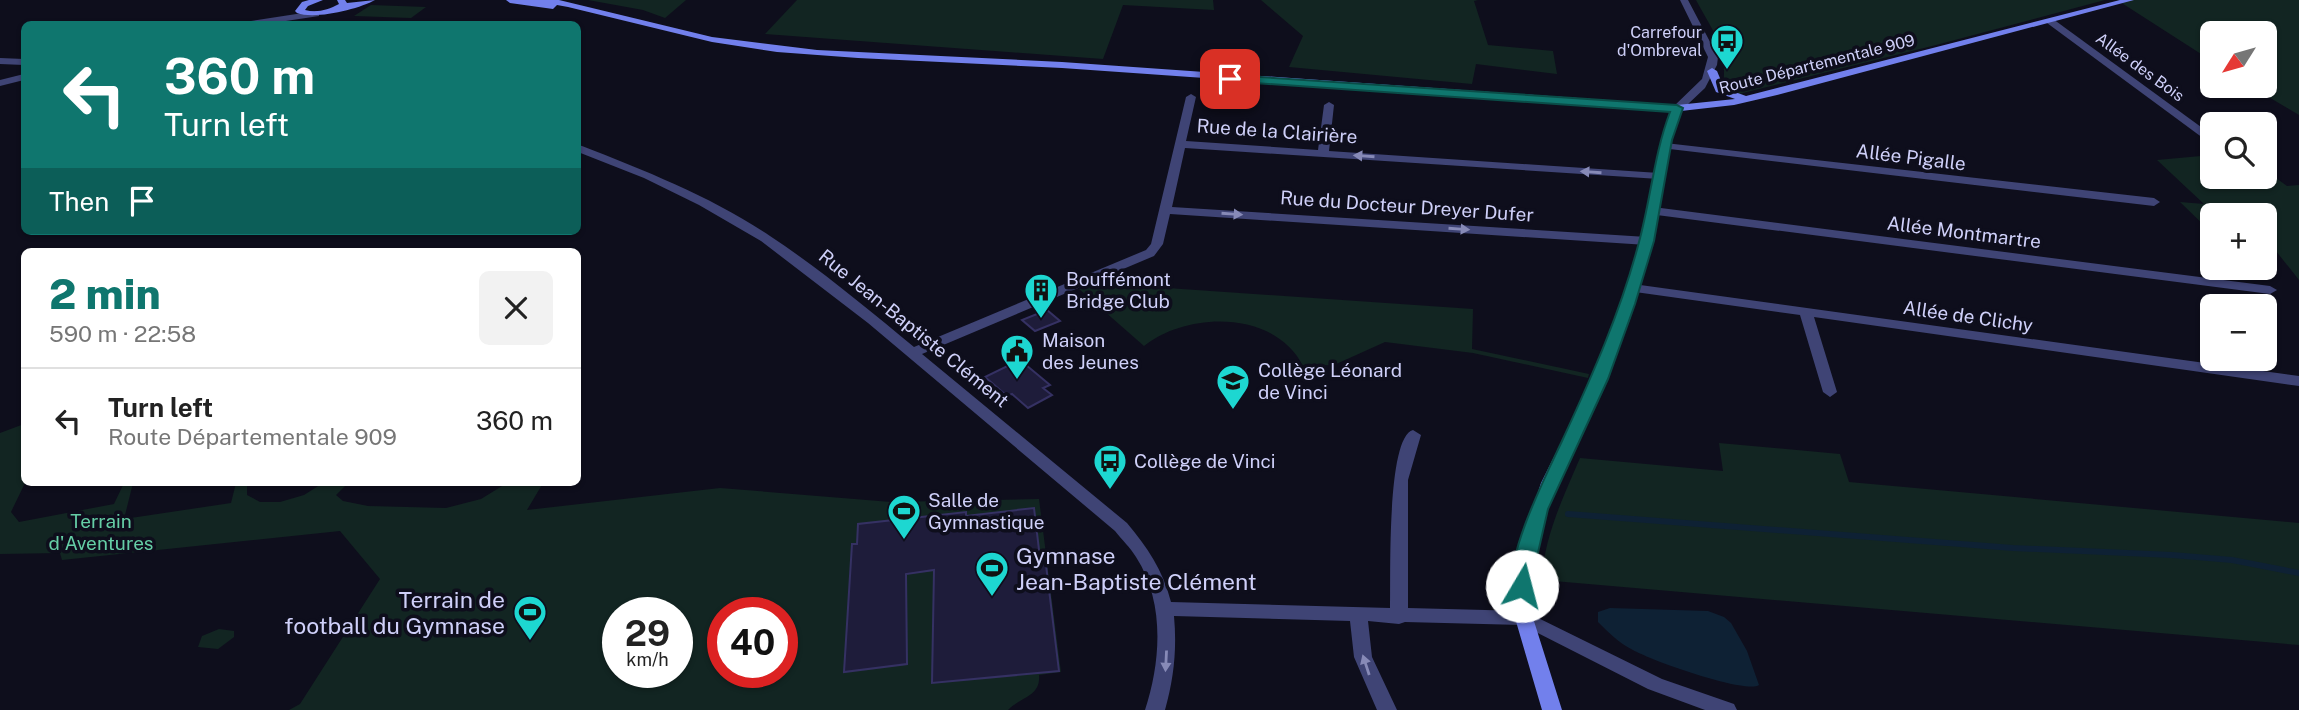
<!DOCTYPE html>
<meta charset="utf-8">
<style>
:root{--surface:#fff;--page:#f2f2f2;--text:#222;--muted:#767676;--line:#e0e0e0;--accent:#0f766e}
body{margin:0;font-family:"Public Sans",sans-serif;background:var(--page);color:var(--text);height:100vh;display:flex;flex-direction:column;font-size:26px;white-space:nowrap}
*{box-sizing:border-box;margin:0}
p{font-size:23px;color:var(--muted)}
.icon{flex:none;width:38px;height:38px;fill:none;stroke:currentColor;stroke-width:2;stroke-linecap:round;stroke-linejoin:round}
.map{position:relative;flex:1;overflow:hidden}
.panel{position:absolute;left:21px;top:248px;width:560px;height:238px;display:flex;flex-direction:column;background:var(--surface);border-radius:10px;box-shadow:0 2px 5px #0004}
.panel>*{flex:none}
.hud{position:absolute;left:21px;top:21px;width:560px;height:214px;border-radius:10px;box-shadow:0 2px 5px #0004;background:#0f766e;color:#fff;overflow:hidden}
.needle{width:46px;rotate:233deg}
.fabs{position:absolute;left:2200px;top:21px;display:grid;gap:14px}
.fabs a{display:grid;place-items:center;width:77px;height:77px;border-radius:10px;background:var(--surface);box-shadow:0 2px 5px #0004;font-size:35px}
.speed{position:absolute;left:602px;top:597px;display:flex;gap:14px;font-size:35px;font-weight:700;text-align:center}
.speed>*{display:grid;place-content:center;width:91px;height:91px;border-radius:50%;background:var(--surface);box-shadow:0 2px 5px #0004;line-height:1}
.speed small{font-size:18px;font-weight:400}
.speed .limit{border:10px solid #d22;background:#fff;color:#111}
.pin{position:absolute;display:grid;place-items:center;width:60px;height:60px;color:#fff;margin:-30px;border-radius:14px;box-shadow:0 4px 10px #0006}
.me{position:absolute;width:77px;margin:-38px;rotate:8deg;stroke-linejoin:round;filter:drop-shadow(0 0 5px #0008)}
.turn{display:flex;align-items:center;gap:24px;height:147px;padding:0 28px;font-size:32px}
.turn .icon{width:91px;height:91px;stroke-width:2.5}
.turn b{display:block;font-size:49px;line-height:60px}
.then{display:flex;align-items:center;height:66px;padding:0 28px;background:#0003;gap:14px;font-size:26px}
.round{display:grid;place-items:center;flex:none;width:74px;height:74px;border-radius:10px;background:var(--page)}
.summary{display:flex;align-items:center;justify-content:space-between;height:119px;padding:0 28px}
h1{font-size:42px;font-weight:800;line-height:52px;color:var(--accent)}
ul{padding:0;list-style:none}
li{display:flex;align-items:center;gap:21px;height:105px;padding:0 28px;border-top:2px solid var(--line)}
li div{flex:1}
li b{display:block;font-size:26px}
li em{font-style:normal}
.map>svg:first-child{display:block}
</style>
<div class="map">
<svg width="2299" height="710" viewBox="0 0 2299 710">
<rect width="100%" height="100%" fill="#0e0e1c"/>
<g fill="#122522" fill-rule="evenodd">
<path d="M 588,0 L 686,0 L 665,18 L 643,10 Z"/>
<path d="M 797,0 L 1213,0 L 1214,10 L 1123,5 L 1103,59 L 765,34 Z"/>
<path d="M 1261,0 L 1478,0 L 1474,1 L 1488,45 L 1553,51 L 1557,74 L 1476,64 L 1472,84 L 1289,67 L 1303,36 Z"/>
<path d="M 1696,0 L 2105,0 L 1936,45 L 1739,94 L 1723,86 C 1728,47 1714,34 1696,0 Z"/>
<path d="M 2117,0 L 2299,0 L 2299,115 L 2250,86 L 2264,86 L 2264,33 L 2212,33 L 2212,61 Z"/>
<path d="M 371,5 L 426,7 L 411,18 L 354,16 Z"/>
<path d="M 2212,155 L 2212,177 L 2264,177 L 2265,170 L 2287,186 L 2299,185 L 2299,280 L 2276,251 L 2265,250 L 2264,215 L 2212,215 L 2212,233 L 2180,202 L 2204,204 L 2157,160 Z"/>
<path d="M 1095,283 L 1473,309 L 1472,349 L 1589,374 L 1588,378 L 1473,353 L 1385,342 L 1334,365 L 1303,366 C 1275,310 1188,311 1144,346 L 1079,289 Z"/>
<path d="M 24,424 L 25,483 L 11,512 L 19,522 L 114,504 L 124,483 L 133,483 L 124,519 L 231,503 L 236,483 L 247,483 L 247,495 L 260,502 L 280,502 L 304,495 L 323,483 L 348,483 L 336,495 L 343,501 L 368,506 L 446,508 L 481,499 L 507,483 L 543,483 L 527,510 L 720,488 L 891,502 L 1039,499 L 1061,672 L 1039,675 C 1041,697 1020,697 1008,710 L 289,710 L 300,704 L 380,579 L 340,531 L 62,560 L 60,553 L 0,554 L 0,433 ZM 618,612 L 677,612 L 677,672 L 618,672 ZM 723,612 L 782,612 L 782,672 L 723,672 Z"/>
<path d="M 1719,443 L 1840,454 L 1849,482 L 2299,523 L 2299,645 L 1542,580 C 1544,536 1563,498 1580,458 L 1723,471 Z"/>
<path d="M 219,629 L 234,631 L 234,637 L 218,649 L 198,647 L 202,636 Z"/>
</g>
<path fill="#0e2134" d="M 1610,608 L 1708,611 L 1724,617 L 1731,623 L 1747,651 L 1759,685 C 1745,694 1650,660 1633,650 C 1619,643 1609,633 1598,622 L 1598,612 Z"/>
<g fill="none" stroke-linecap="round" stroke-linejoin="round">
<path stroke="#0e2134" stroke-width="6" d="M 1568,514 L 2013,548 L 2172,555 L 2232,560 L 2299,573"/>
</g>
<g fill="#1e1c3a" stroke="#353163" stroke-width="2">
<path d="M 1047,310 L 1060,321 L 1035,331 L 1022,320 Z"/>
<path d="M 1020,360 L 1050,385 L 1043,388 L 1052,395 L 1028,408 L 1012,394 L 1007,396 L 985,377 Z"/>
<path d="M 1034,508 L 1040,558 L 1045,557 L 1059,671 L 932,683 L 934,570 L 906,574 L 907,664 L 844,672 L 852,544 L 857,544 L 858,524 L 966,512 L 966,516 Z"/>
</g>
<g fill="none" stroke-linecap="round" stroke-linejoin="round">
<g fill="#3f4475" fill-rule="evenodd">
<path d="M 1680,0 L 1688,0 L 1718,57 L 1717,65 L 1705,88 L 1687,105 L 1677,111 L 1672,108 L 1702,79 L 1708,57 Z"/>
<path d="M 316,11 L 319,12 L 319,16 L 266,24 L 246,24 L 251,21 Z"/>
<path d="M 2047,19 L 2053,19 L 2212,135 L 2212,142 L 2207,141 L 2047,23 Z"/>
<path d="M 0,58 L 24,59 L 24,65 L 0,64 Z"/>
<path d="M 24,74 L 24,80 L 0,86 L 0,80 Z"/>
<path d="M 1191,94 L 1196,97 L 1186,141 L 1318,150 L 1324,105 L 1329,102 L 1334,105 L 1329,151 L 1659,173 L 1665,176 L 1659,179 L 1185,148 L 1172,207 L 1647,237 L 1653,241 L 1647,245 L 1170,214 L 1163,244 L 1154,256 L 922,354 L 1127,523 C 1147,547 1163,570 1171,602 L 1390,608 C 1391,580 1386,437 1413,430 L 1421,435 L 1408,480 L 1408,608 L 1524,611 L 1662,679 L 1734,704 L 1737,710 L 1705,710 L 1648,689 L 1522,625 L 1405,622 L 1399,624 L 1368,621 L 1372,657 L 1397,710 L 1377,710 L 1354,657 L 1350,621 L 1174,616 C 1177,649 1174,678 1165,710 L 1145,710 C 1161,661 1165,602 1136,557 C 1130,547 1122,540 1115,531 L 868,323 L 761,241 L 699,205 L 644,178 L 578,152 L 578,145 L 582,146 C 646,171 712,197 770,236 C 820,269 868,309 914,347 L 1146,250 L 1151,244 L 1186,97 Z"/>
<path d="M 1665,143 L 2154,198 L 2160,202 L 2154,206 L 1661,148 L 1660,146 Z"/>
<path d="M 1653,207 L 2270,286 L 2277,290 L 2270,294 L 1649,214 L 1649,208 Z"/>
<path d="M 1633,284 L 2299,376 L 2299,386 L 1814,317 L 1837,392 L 1830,397 L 1823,392 L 1800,315 L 1628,291 L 1626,288 Z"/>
</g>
<g fill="#7280ec" fill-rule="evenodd">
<path d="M 309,0 L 323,0 L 308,6 L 305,10 C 317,13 328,10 339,4 L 337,0 L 345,0 L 347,3 L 375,0 C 359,9 315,20 297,13 L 295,11 L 302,2 Z"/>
<path d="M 506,0 L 559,0 L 712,37 L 817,50 L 1062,62 L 1677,105 L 1735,99 L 1716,92 L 1707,71 L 1712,68 L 1717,71 L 1724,88 L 1746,96 L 2120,0 L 2134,0 L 1777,95 L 1734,105 L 1681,111 L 1671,140 L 1653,241 L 1630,319 L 1607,379 L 1557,483 L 1534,553 L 1531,586 L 1533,618 L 1562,710 L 1542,710 L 1515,618 L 1513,586 L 1518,553 L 1541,483 L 1593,379 L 1616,319 L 1641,241 L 1661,140 L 1671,111 L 1062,68 L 858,58 L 777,52 L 712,42 L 568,7 L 557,5 L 553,9 L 510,3 Z"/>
</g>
</g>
<defs><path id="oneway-solid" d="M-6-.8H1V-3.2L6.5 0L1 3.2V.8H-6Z" transform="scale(1.75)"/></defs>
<g fill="#878ab7">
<use href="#oneway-solid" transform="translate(1364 156) rotate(-176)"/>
<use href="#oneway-solid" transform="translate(1591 172) rotate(-176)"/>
<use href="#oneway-solid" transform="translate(1232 214) rotate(4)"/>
<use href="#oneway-solid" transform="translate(1459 229) rotate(4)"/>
<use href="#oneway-solid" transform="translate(1166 661) rotate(93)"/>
<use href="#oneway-solid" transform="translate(1366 665) rotate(-108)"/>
</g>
<path fill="#0f766e" stroke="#0a4d48" stroke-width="2" d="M 1230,75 L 1677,105 L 1683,108 L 1672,140 L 1654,241 L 1635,304 L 1608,379 L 1548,509 L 1529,592 L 1522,594 L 1515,592 C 1500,565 1549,469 1562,441 C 1592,376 1621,311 1639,242 C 1651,198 1654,154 1670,112 L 1226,81 L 1224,79 Z"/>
<defs>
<symbol id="bus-pin" viewBox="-11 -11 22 30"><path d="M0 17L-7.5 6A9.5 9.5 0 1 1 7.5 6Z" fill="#1dd7d1" stroke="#0e0e1c"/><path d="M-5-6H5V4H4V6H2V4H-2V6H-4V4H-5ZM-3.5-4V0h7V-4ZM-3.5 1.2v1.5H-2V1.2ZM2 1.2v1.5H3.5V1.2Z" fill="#111"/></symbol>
<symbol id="building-pin" viewBox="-11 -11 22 30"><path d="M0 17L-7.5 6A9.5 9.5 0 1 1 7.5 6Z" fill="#1dd7d1" stroke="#0e0e1c"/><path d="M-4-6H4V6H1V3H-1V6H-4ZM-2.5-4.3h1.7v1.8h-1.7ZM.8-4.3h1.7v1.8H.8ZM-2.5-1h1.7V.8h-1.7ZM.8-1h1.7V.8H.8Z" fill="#111"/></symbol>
<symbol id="civic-pin" viewBox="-11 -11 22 30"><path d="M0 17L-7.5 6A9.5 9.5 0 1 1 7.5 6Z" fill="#1dd7d1" stroke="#0e0e1c"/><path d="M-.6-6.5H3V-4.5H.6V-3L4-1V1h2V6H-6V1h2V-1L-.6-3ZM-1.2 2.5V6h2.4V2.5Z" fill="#111"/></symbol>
<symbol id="school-pin" viewBox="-11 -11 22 30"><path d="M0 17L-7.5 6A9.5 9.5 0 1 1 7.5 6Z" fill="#1dd7d1" stroke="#0e0e1c"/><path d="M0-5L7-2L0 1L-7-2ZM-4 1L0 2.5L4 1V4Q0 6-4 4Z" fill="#111"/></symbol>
<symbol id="stadium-pin" viewBox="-11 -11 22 30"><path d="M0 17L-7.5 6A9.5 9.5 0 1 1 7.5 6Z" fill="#1dd7d1" stroke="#0e0e1c"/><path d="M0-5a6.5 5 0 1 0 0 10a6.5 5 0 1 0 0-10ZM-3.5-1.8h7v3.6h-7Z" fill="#111"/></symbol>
</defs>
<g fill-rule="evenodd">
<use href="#bus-pin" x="1708" y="22" width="38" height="52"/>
<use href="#building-pin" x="1022" y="271" width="38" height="52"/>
<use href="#civic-pin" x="998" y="332" width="38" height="52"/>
<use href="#school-pin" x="1214" y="362" width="38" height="52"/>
<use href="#bus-pin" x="1091" y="442" width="38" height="52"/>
<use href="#stadium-pin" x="885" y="492" width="38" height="52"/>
<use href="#stadium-pin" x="973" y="549" width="38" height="52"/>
<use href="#stadium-pin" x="511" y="593" width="38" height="52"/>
</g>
<g text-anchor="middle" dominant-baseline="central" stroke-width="7" stroke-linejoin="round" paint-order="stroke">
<g font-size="16" fill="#cfd0f9" stroke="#0e0e1c" text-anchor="end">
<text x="1702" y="32">Carrefour<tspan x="1702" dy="18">d'Ombreval</tspan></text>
</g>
<g font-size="16" fill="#cfd0f9" stroke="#0e0e1c">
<text transform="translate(1817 64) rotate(-14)">Route Départementale 909</text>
<text transform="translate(2140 67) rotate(36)">Allée des Bois</text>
</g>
<g font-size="19" fill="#cfd0f9" stroke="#0e0e1c">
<text transform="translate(1277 131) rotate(4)">Rue de la Clairière</text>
<text transform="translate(1911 157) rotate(7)">Allée Pigalle</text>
<text transform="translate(1407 206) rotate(4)">Rue du Docteur Dreyer Dufer</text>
<text transform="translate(1964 232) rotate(7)">Allée Montmartre</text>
<text transform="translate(1968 316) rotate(8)">Allée de Clichy</text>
<text transform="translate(914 328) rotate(39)">Rue Jean-Baptiste Clément</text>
</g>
<g font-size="19" fill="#cfd0f9" stroke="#0e0e1c" text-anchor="start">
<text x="1066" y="279">Bouffémont<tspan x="1066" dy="22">Bridge Club</tspan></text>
<text x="1042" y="340">Maison<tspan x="1042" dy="22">des Jeunes</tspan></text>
<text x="1258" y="370">Collège Léonard<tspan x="1258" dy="22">de Vinci</tspan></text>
<text x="1134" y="461">Collège de Vinci</text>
<text x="928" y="500">Salle de<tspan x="928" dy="22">Gymnastique</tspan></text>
</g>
<g font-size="19" fill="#65cea6" stroke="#0e0e1c">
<text x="101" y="521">Terrain<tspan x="101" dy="22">d'Aventures</tspan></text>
</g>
<g font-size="23" fill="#cfd0f9" stroke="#0e0e1c" text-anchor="start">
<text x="1016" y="555">Gymnase<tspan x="1016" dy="26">Jean-Baptiste Clément</tspan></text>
<text x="505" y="599" text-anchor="end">Terrain de<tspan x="505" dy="26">football du Gymnase</tspan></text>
</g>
</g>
</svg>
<div class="fabs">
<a><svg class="needle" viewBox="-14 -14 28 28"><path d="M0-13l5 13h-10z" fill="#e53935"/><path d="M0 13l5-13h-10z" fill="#767676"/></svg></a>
<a><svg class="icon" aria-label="search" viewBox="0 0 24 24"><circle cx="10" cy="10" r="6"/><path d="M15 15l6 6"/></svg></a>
<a>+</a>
<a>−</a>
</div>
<div class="speed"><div>29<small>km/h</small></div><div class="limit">40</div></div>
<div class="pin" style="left:1230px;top:79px;background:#d93025"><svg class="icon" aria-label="arrive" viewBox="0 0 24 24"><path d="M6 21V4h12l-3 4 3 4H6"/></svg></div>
<svg class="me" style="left:1522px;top:586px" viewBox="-20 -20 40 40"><circle r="19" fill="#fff"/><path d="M0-13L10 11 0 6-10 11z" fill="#0f766e"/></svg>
<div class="hud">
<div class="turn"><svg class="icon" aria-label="left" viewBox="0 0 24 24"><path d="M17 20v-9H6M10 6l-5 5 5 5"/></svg><div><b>360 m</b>Turn left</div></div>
<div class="then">Then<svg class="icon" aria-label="arrive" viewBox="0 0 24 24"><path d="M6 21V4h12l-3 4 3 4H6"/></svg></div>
</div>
<section class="panel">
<div class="summary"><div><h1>2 min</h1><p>590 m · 22:58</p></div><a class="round"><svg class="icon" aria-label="close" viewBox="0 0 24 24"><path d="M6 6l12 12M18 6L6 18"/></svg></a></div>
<ul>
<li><svg class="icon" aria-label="left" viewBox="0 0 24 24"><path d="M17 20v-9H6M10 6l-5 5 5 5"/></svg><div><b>Turn left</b><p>Route Départementale 909</p></div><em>360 m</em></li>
</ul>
</section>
</div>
